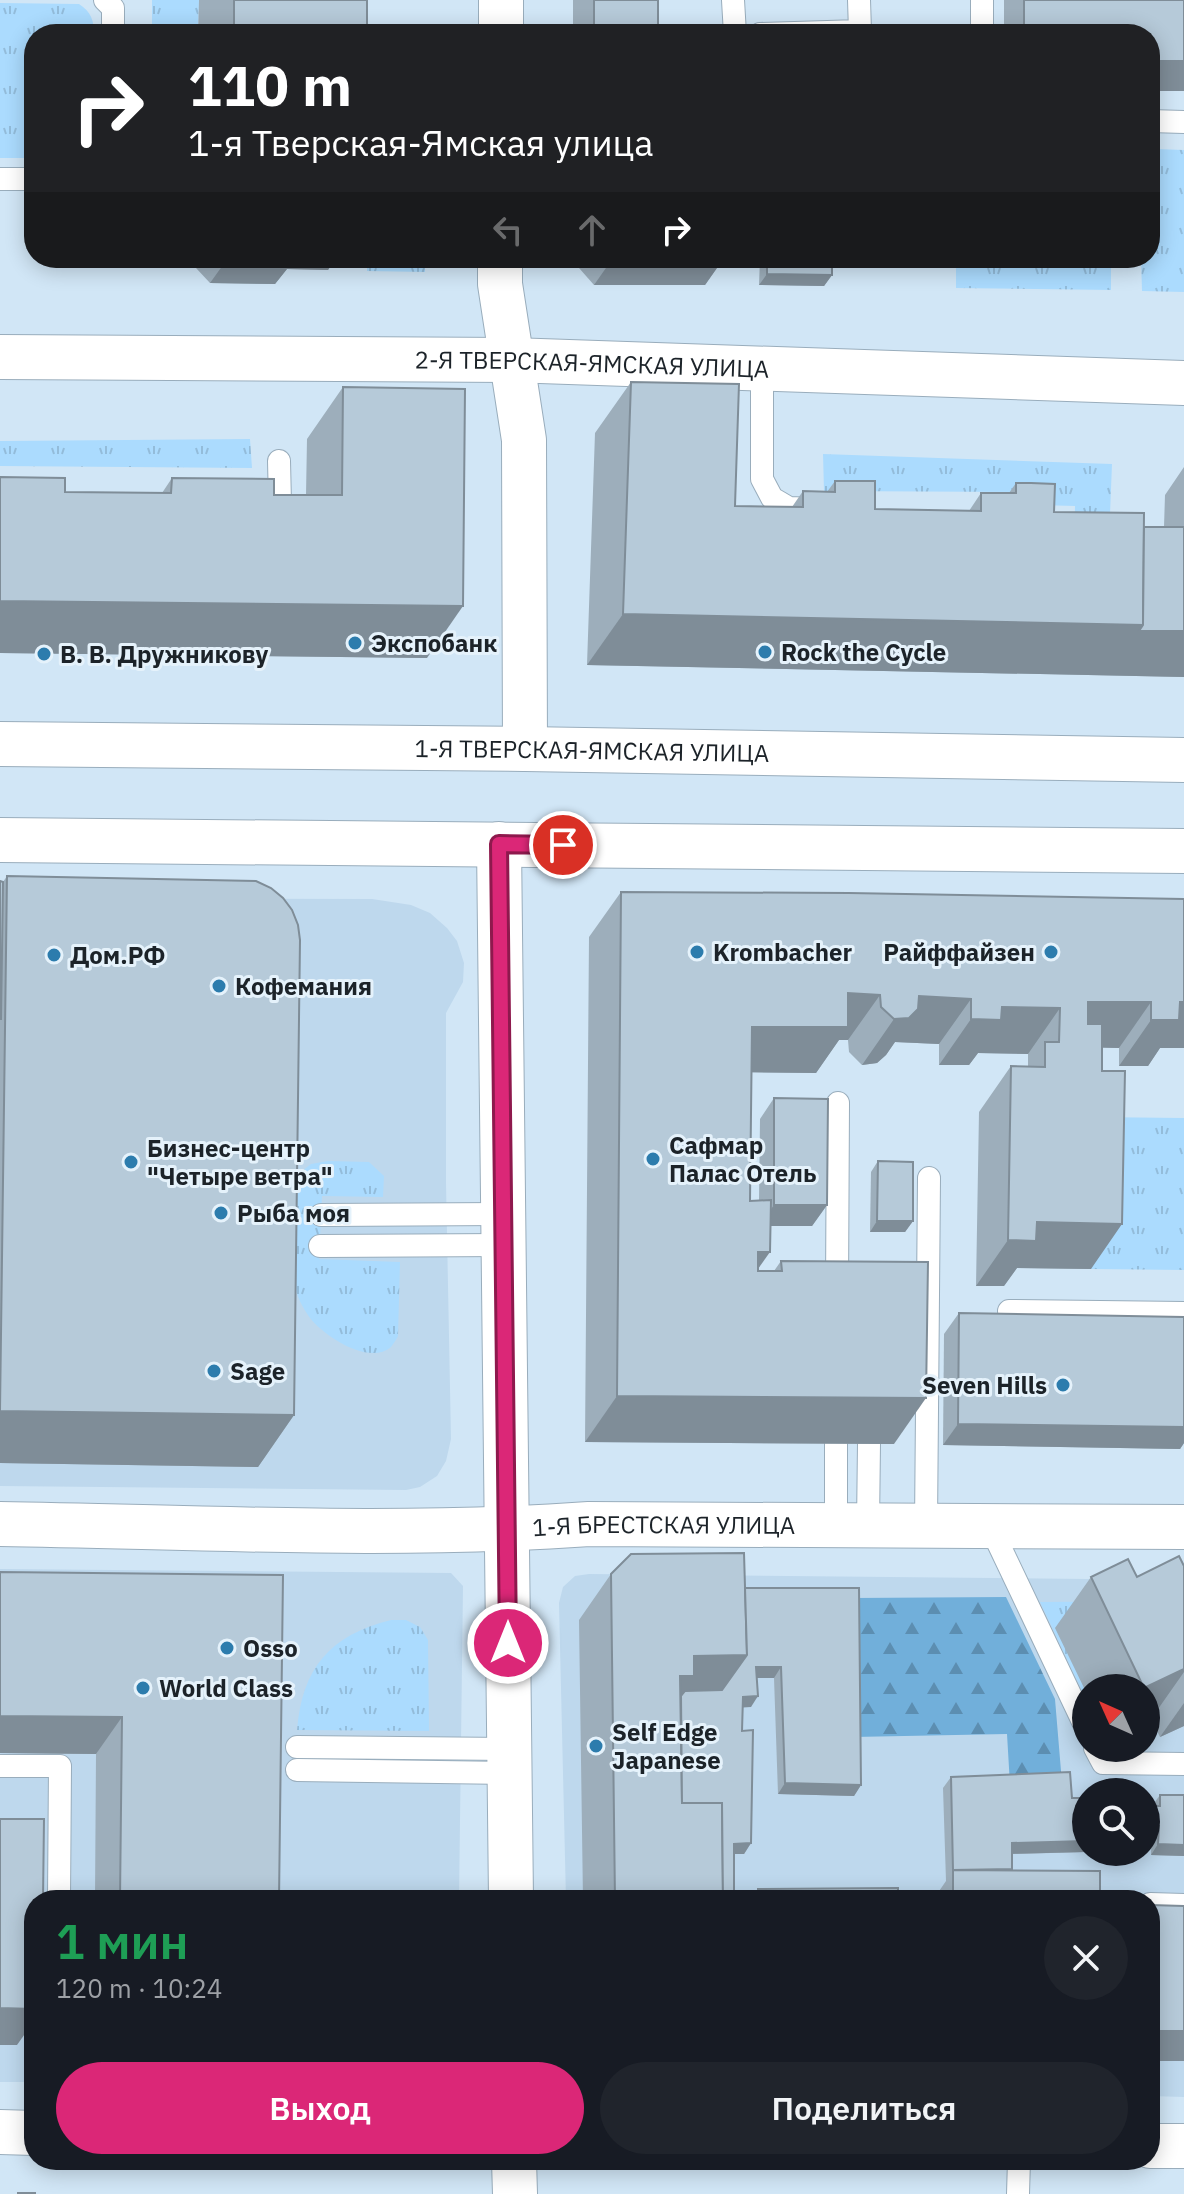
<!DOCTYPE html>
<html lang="ru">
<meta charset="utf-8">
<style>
:root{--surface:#171b24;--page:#20242c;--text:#f1f3f6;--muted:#9ea1a6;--accent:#db2777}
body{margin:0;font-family:"IBM Plex Sans",sans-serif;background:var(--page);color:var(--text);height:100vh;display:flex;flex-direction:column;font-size:30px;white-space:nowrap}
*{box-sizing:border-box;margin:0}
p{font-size:26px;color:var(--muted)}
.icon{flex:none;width:44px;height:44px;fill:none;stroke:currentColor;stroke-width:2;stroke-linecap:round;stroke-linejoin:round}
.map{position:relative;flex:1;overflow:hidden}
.side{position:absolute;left:24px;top:1890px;width:1136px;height:280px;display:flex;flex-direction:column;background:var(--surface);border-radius:32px;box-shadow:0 4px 20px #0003}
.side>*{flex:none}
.banner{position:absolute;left:24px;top:24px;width:1136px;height:244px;border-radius:32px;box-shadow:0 4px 20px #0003;background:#202124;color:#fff;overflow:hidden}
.needle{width:52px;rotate:315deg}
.buttons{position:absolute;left:1072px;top:1674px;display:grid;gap:16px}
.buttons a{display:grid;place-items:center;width:88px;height:88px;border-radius:50%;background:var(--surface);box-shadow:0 4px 20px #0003;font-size:40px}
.pin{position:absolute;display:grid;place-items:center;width:68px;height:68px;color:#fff;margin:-34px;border:4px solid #fff;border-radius:50%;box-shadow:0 2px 8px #0007}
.me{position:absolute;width:88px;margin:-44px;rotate:0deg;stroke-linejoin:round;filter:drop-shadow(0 0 6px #0008)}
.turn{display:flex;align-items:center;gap:28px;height:168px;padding:0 32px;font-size:36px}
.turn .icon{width:104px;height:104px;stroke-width:2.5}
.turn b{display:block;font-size:56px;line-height:68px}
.lanes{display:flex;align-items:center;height:76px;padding:0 32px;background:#0003;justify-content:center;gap:40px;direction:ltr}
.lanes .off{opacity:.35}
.round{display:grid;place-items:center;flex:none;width:84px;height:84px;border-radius:42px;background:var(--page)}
.headline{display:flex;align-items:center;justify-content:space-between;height:136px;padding:0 32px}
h1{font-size:48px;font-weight:600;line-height:60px;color:#1e9e55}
.action{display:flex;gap:16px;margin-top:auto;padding:16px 32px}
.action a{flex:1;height:92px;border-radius:48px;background:var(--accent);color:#fff;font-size:32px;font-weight:600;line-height:92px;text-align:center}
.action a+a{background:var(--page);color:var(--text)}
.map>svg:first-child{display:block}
</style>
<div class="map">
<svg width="1184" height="2194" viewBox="0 0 1184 2194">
<defs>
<pattern id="grass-tufts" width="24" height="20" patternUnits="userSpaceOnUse" patternTransform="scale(2)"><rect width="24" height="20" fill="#abdbfe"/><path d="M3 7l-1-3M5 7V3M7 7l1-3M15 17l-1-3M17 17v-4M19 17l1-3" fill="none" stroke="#93bcda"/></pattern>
<pattern id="forest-firs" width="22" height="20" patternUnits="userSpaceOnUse" patternTransform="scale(2)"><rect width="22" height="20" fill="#71afda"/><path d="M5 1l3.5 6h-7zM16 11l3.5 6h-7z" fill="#5c8eb1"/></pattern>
</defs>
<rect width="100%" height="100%" fill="#d1e6f6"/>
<g fill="#bed8ed" fill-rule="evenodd">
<path d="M 0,898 L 372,899 L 411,905 L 430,913 L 447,928 L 457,941 L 464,963 L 463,982 L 446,1013 L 446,1183 L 451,1439 L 446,1461 L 437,1476 L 420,1487 L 406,1490 L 0,1486 Z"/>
<path d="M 0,1569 L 451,1573 L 463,1586 L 459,1900 L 34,1900 L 34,2082 L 0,2082 Z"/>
<path d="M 589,1574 L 1184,1580 L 1184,2097 L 1150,2096 L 1150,1900 L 566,1900 L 559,1603 L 563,1587 L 575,1576 ZM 1086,1688 L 1146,1688 L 1146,1748 L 1086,1748 ZM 1086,1792 L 1146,1792 L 1146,1852 L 1086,1852 Z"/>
</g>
<g fill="url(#grass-tufts)">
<path d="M 152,0 L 199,0 L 198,34 L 152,34 Z"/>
<path d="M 0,3 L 79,4 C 91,12 94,20 94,34 L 34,34 L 34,158 L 0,158 Z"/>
<path d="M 1155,149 L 1184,150 L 1184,292 L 1142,291 L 1141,258 L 1150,258 L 1150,154 Z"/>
<path d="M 150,258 L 196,258 L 195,268 L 150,268 Z"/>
<path d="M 367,258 L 425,258 L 425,272 L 367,271 Z"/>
<path d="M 956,258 L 1111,258 L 1111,290 L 956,288 Z"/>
<path d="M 250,439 L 252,468 L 0,466 L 0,441 Z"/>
<path d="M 823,454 L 1112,464 L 1108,565 L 1074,564 L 1075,506 L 1038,505 L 1037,492 L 824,491 Z"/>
<path d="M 1093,1117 L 1184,1118 L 1184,1270 L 1091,1269 Z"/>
<path d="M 328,1161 L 369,1162 L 384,1176 L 383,1197 L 322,1196 L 319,1259 L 400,1262 L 398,1336 C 398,1337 392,1346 391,1347 C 369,1366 324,1336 310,1318 C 302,1307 297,1296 294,1284 L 294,1186 L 302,1171 L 311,1164 Z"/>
<path d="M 1184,1601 L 1056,1628 L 1086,1692 L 1086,1699 L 1040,1602 Z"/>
<path d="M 391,1620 L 406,1620 L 420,1627 L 428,1640 L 429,1731 L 297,1730 C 302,1668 330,1635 391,1620 Z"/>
</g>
<path fill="url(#forest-firs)" d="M 1006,1597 L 1055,1699 L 1062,1783 L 1010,1785 L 1007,1734 L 853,1737 L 852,1598 Z"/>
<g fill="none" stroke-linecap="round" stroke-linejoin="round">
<defs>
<g id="lane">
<path d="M 105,0 L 113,8 L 113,34"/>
<path d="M 733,0 L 735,34"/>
<path d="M 760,34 L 860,31 L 859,0"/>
<path d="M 982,34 L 982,0"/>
<path d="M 1150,121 L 1184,122"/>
<path d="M 0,179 L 34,179"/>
<path d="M 762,369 L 762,479 L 772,498 L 789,508 L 816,509"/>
<path d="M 261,503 L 280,503 L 279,461"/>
<path d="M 321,1215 L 503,1214"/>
<path d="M 320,1246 L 504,1245"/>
<path d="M 837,1290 L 838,1103"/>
<path d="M 1009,1311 L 1184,1313"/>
<path d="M 836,1525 L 836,1443"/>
<path d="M 868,1525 L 869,1443"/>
<path d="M 926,1526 L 929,1178"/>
<path d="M 990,1526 L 1086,1728"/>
<path d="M 297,1747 L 508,1749"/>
<path d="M 1095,1748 L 1103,1763 L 1184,1764"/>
<path d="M 0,1766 L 60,1766 L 59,1900"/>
<path d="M 297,1770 L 509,1773"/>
<path d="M 1150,1904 L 1184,1905"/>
<path d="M 1018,2194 L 1019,2160"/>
</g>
<g id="street">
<path d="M 501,34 L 501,0"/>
<path d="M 500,258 L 500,284 L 524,440 L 525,749"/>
<path id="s1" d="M 0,357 L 511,360 L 1184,383"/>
</g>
<g id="secondary">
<path d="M 499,844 L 511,1900"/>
<path id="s2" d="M 0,1524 C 196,1527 393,1538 589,1524 L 1184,1527"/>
<path d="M 0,2132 L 34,2133"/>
<path d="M 1150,2146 L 1184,2146"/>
<path d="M 514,2160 L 515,2194"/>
</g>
<g id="primary">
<path id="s3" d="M 0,744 L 525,749 L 1184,760"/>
<path d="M 0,840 L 1184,851"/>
</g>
</defs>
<use href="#lane" stroke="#99adbc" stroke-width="24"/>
<use href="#street" stroke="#99adbc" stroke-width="46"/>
<use href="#secondary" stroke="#99adbc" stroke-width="46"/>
<use href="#primary" stroke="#99adbc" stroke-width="46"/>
<use href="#lane" stroke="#fff" stroke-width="22"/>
<use href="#street" stroke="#fff" stroke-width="44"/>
<use href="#secondary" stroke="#fff" stroke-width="44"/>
<use href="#primary" stroke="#fff" stroke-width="44"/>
</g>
<g fill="#9daebb">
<path d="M 199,0 L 367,0 L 367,34 L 198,34 Z"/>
<path d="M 573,0 L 658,0 L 658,30 L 727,34 L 573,34 Z"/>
<path d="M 1004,0 L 1184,0 L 1184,91 L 1150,91 L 1150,34 L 1004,34 Z"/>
<path d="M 196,258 L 336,258 L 328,270 L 287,269 L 275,284 L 210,283 L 196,268 Z"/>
<path d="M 572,258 L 724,258 L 705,285 L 594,285 L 572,260 Z"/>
<path d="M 760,258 L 832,258 L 832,275 L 824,286 L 759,285 Z"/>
<path d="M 631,382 L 735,506 L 792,507 L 803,491 L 827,492 L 835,481 L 875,509 L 969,511 L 981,493 L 1009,493 L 1016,483 L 1054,512 L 1144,527 L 1164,527 L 1165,495 L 1184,467 L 1184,677 L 587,665 L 595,433 Z"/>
<path d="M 343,387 L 427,658 L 0,653 L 0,477 L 65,492 L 162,493 L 172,478 L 274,495 L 306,495 L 307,439 Z"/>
<path d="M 7,876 L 294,1415 L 258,1467 L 0,1463 L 0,881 L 3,882 Z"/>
<path d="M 621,892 L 1184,899 L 1160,1048 L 1148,1066 L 1119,1066 L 1119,1048 L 1102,1047 L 1091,1269 L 1017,1268 L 1004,1286 L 976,1286 L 979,1112 L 1011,1066 L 1028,1067 L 1028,1054 L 978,1053 L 969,1065 L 939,1065 L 939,1044 L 895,1042 L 886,1055 L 877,1063 L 862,1065 L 849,1052 L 848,1040 L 839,1040 L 816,1073 L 751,1072 L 750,1201 L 759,1201 L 760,1119 L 774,1098 L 827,1205 L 812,1226 L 770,1226 L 758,1271 L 774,1271 L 781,1261 L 894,1444 L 585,1442 L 589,937 Z"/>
<path d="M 878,1161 L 913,1221 L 905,1232 L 870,1232 L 871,1172 Z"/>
<path d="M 959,1313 L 1184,1317 L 1184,1443 L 1180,1449 L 943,1445 L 944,1334 Z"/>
<path d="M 1184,1566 L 1184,1726 L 1160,1737 L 1151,1719 L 1146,1688 L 1086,1688 L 1086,1692 L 1055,1628 L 1091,1577 L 1137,1577 Z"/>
<path d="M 0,1572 L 279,1900 L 95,1900 L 96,1754 L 0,1753 Z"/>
<path d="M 611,1574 L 745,1588 L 861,1785 L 854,1796 L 778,1794 L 774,1678 L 757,1678 L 751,1707 L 743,1707 L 742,1731 L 751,1843 L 744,1854 L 734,1854 L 734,1900 L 583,1900 L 579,1620 Z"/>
<path d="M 951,1777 L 1072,1798 L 1086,1798 L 1086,1852 L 1012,1854 L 1010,1871 L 1100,1900 L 933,1900 L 946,1881 L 943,1788 Z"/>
<path d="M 1160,1795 L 1184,1795 L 1184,1856 L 1151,1855 L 1152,1806 Z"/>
<path d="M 758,1889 L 898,1900 L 750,1900 Z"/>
</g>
<g fill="#7f8d98">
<rect x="1150" y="61" width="34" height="30"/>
<path d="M 228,258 L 336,258 L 328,270 L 287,269 L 275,284 L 210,283 Z"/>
<path d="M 613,258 L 724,258 L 705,285 L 594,285 Z"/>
<path d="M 767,274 L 832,275 L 824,286 L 759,285 Z"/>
<path d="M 0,601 L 463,606 L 427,658 L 0,653 Z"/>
<path d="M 623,614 L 1143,625 L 1184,631 L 1184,677 L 587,665 Z"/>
<path d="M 848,993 L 880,995 L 848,1040 L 839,1040 L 816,1073 L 720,1072 L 752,1027 Z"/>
<path d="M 919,996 L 971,999 L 939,1044 L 895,1042 L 886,1055 L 877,1063 L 862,1065 L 894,1019 Z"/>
<path d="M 1088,1002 L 1151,1002 L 1119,1048 L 1056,1047 Z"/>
<path d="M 1180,1002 L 1184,1002 L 1184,1048 L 1160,1048 L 1148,1066 L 1119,1066 L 1151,1020 Z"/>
<path d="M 1002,1007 L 1060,1008 L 1028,1054 L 978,1053 L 969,1065 L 939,1065 L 971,1019 Z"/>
<path d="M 774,1205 L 827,1205 L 812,1226 L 759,1226 Z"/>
<path d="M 877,1221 L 913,1221 L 905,1232 L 870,1232 Z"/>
<path d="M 1037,1222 L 1122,1224 L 1091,1269 L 1017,1268 L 1004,1286 L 976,1286 L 1008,1240 Z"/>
<path d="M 758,1252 L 770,1252 L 738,1297 Z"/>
<path d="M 617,1396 L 926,1398 L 894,1444 L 585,1442 Z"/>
<path d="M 0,1411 L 294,1415 L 258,1467 L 0,1463 Z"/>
<path d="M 958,1424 L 1184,1427 L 1184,1443 L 1180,1449 L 943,1445 Z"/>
<path d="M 747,1655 L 715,1701 L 656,1711 L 694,1656 Z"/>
<path d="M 756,1667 L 781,1667 L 774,1678 L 748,1678 Z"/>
<path d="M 1184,1669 L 1184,1672 L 1151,1719 L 1146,1721 L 1146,1688 L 1144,1688 Z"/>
<path d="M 758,1696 L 751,1707 L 735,1708 L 743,1697 Z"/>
<path d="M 1184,1703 L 1184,1726 L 1160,1737 Z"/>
<path d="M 0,1716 L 122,1717 L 96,1754 L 0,1753 Z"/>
<path d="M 785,1783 L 861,1785 L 854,1796 L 778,1794 Z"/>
<path d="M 1146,1825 L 1159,1826 L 1152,1837 L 1146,1836 Z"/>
<path d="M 1086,1841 L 1086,1852 L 1004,1854 L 1012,1843 Z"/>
<path d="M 751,1843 L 744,1854 L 727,1854 L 734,1844 Z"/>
<path d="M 1158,1844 L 1184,1845 L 1184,1856 L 1151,1855 Z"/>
<path d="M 1012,1869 L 1004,1879 L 953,1870 L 945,1881 L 953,1870 Z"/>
<path d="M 0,2008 L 34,2009 L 34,2021 L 17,2045 L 0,2045 Z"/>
<rect x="1150" y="2031" width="34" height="30"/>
</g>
<g fill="#b6cad9" stroke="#7f8d98" stroke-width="2">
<rect x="234" y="0" width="133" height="34"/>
<path d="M 594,0 L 658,0 L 658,30 L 727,31 L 727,34 L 594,34 Z"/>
<path d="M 1024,0 L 1184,0 L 1184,61 L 1150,61 L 1150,34 L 1024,34 Z"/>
<path d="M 767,258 L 832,258 L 832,275 L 767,274 Z"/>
<path d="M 631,382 L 739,384 L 735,506 L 803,507 L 803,491 L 835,492 L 835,481 L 875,481 L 875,509 L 981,511 L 981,493 L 1016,493 L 1016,483 L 1031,483 L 1055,484 L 1054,512 L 1144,513 L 1143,625 L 623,614 Z"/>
<path d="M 343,387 L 465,389 L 463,606 L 0,601 L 0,477 L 65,478 L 65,492 L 171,493 L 172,478 L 274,479 L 274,495 L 342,495 Z"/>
<path d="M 1144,527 L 1184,527 L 1184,631 L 1139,631 L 1143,625 Z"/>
<path d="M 7,876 L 256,881 L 271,888 L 283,898 L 292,910 L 298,925 L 300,940 L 294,1415 L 0,1411 Z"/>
<path d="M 0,881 L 3,882 L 1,1019 L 0,1019 Z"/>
<path d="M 621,892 L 849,893 L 1184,899 L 1184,1002 L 1180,1002 L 1179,1020 L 1151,1020 L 1151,1002 L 1088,1002 L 1088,1024 L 1102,1024 L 1102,1071 L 1125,1071 L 1122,1224 L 1037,1222 L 1036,1241 L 1008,1240 L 1011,1066 L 1045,1067 L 1045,1042 L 1059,1042 L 1060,1008 L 1002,1007 L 1001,1020 L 971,1019 L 971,999 L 919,996 L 918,1009 L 909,1018 L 894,1019 L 881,1007 L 880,995 L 848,993 L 848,1027 L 752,1027 L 750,1201 L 771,1200 L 770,1252 L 758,1252 L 758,1271 L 782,1271 L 781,1261 L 928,1262 L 926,1398 L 617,1396 Z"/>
<path d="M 774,1098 L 828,1099 L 827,1205 L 774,1205 Z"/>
<path d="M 878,1161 L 913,1162 L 913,1221 L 877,1221 Z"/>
<path d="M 959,1313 L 1184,1317 L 1184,1427 L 958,1424 Z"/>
<path d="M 744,1553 L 747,1655 L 694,1656 L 694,1676 L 680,1676 L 682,1803 L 722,1803 L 723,1900 L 615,1900 L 611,1574 L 631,1554 Z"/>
<path d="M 1179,1556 L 1184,1566 L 1184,1669 L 1144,1688 L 1091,1577 L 1128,1559 L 1137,1577 Z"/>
<path d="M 0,1572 L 283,1575 L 279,1900 L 120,1900 L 122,1717 L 0,1716 Z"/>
<path d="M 745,1588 L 859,1588 L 861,1785 L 785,1783 L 781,1667 L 756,1667 L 758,1696 L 743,1697 L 742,1731 L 753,1730 L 751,1843 L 734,1844 L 734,1900 L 723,1900 L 722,1803 L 682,1803 L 681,1696 L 685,1691 L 722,1690 L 747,1655 Z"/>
<path d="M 1070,1772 L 1072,1798 L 1086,1798 L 1086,1841 L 1012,1843 L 1012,1869 L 953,1870 L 951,1777 Z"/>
<path d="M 1160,1795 L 1184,1795 L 1184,1845 L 1158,1844 L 1159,1826 L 1146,1825 L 1146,1806 L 1160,1806 Z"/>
<path d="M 0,1819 L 44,1819 L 43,1900 L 34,1900 L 34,2009 L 0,2008 Z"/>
<path d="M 953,1870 L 1100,1871 L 1100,1900 L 953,1900 Z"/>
<path d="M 898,1888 L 898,1900 L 758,1900 L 758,1889 Z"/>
<path d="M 1150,1905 L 1184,1906 L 1184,2031 L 1150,2031 Z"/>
<rect x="18" y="2193" width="17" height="1"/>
</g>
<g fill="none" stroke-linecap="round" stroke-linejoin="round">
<defs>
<path id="route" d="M 508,1643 L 499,844 L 563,845"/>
</defs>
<use href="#route" stroke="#8e194d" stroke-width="20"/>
<use href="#route" stroke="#db2777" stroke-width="14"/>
</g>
<g fill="#2c7cad" stroke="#e5f2fb" stroke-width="3">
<circle cx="355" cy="643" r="8"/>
<circle cx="765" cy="652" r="8"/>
<circle cx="44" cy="654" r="8"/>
<circle cx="697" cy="952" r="8"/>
<circle cx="1051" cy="952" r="8"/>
<circle cx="54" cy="955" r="8"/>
<circle cx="219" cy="986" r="8"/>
<circle cx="653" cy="1159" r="8"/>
<circle cx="131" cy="1162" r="8"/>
<circle cx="221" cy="1213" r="8"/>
<circle cx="214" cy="1371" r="8"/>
<circle cx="1063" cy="1385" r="8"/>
<circle cx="227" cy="1648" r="8"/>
<circle cx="143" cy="1688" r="8"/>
<circle cx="596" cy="1746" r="8"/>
</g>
<g text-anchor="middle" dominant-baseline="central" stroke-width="6" stroke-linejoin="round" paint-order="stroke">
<g font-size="24" fill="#1c2329" stroke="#e5f2fb">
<text stroke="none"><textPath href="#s1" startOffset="592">2-Я ТВЕРСКАЯ-ЯМСКАЯ УЛИЦА</textPath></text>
<text stroke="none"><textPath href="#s3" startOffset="592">1-Я ТВЕРСКАЯ-ЯМСКАЯ УЛИЦА</textPath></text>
<text stroke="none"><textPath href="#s2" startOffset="664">1-Я БРЕСТСКАЯ УЛИЦА</textPath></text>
</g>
<g font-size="24" font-weight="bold" fill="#1c2329" stroke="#e5f2fb" text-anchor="start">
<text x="371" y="643">Экспобанк</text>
<text x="781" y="652">Rock the Cycle</text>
<text x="60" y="654">В. В. Дружникову</text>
<text x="713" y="952">Krombacher</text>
<text x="1035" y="952" text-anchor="end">Райффайзен</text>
<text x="70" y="955">Дом.РФ</text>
<text x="235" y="986">Кофемания</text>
<text x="669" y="1145">Сафмар<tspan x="669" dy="28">Палас Отель</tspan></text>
<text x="147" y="1148">Бизнес-центр<tspan x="147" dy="28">"Четыре ветра"</tspan></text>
<text x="237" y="1213">Рыба моя</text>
<text x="230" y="1371">Sage</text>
<text x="1047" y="1385" text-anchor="end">Seven Hills</text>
<text x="243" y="1648">Osso</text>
<text x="159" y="1688">World Class</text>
<text x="612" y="1732">Self Edge<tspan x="612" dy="28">Japanese</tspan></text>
</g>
</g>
</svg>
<div class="buttons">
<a><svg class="needle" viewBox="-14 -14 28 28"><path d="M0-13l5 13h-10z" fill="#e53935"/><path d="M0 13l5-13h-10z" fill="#9ea1a6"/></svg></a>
<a><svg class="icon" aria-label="search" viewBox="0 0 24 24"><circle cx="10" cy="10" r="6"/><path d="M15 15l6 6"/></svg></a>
</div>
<div class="pin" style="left:563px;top:845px;background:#d93025"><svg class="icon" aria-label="arrive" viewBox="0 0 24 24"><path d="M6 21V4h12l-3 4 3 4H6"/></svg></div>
<svg class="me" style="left:508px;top:1643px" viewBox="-20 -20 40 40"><circle r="17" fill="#db2777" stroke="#fff" stroke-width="3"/><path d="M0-11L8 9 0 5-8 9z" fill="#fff"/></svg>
<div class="banner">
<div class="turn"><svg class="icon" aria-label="right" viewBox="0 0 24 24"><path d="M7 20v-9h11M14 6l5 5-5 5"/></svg><div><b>110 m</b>1-я Тверская-Ямская улица</div></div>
<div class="lanes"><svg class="icon off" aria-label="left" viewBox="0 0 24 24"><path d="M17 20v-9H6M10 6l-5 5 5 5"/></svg><svg class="icon off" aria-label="ahead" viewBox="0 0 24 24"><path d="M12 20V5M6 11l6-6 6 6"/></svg><svg class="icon" aria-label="right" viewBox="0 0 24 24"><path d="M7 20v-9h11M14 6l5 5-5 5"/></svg></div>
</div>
<section class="side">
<div class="headline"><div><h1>1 мин</h1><p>120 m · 10:24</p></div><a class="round"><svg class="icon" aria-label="close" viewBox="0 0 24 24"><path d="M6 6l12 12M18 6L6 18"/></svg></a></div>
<div class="action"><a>Выход</a><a>Поделиться</a></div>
</section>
</div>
